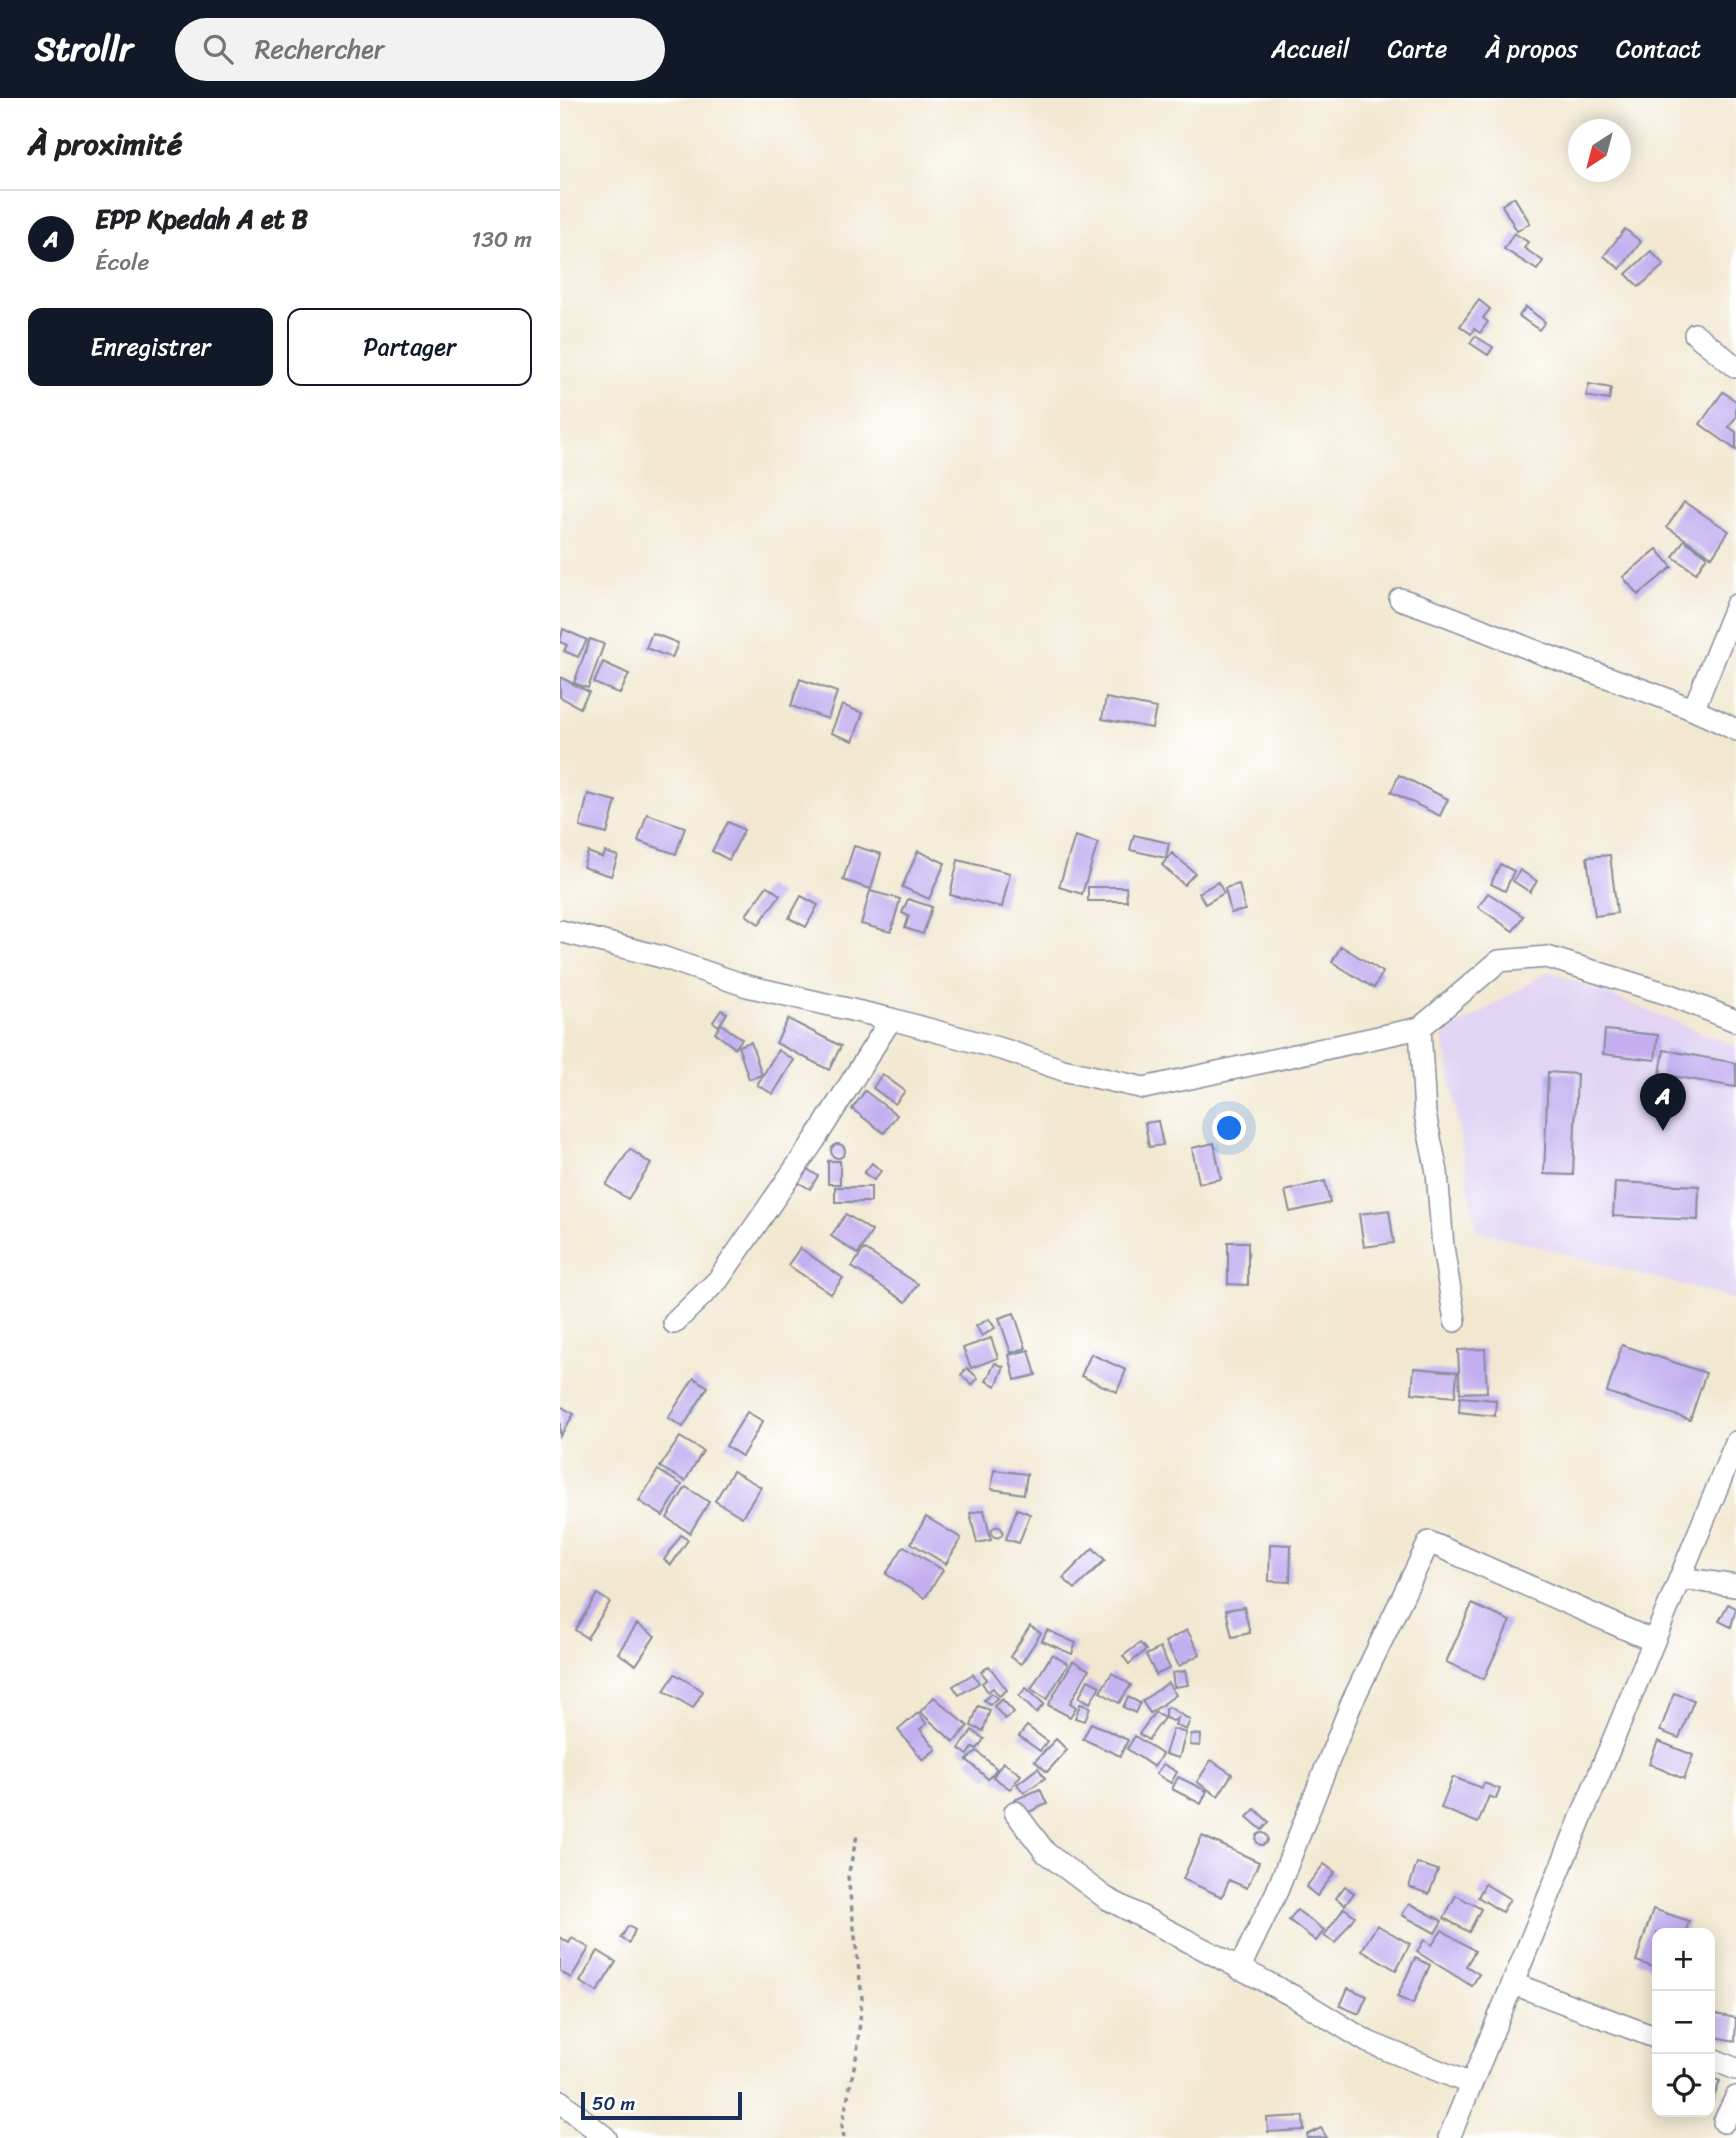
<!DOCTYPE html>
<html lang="fr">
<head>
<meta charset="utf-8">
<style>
  body { margin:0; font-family:Sriracha,sans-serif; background:#f2f2f2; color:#202124 }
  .controls { position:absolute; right:21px; bottom:21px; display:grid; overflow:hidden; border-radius:14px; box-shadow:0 4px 18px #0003 }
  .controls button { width:63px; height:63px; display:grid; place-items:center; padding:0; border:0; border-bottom:2px solid #e0e0e0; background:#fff; color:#202124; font:35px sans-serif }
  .compass { position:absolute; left:1008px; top:21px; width:63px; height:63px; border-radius:50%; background:#fff; box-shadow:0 4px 18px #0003; rotate:216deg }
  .scale { position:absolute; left:21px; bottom:18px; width:161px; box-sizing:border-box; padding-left:7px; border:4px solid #1b2f5e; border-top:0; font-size:19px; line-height:24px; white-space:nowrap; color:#1b2f5e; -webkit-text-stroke:5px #fff; paint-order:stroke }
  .you { position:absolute; left:670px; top:1031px; width:24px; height:24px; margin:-18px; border:5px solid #fff; border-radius:50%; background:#1a73e8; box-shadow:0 0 0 10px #1a73e833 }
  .badge { display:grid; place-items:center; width:46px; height:46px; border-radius:50%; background:#111827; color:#fff; font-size:23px; font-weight:700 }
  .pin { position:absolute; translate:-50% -58px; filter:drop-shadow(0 2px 4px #0008) }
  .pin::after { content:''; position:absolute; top:37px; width:24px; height:21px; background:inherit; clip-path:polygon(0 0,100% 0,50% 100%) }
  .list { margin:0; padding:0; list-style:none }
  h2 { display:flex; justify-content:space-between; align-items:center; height:91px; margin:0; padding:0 28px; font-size:30px }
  h2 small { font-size:23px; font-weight:400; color:#757577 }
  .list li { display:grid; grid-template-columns:46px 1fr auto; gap:21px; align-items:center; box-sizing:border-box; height:98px; padding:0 28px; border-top:2px solid #e0e0e0 }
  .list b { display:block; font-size:26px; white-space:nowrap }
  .list p { margin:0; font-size:23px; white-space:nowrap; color:#757577 }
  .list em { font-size:23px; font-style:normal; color:#757577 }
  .actions { display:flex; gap:14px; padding:21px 28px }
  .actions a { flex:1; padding:16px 0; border:2px solid #111827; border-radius:14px; text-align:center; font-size:24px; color:#111827 }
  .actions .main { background:#111827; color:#fff }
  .icon { flex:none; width:38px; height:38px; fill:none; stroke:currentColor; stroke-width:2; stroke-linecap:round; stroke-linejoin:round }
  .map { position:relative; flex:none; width:1176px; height:2040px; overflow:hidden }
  header { display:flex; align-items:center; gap:42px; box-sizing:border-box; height:98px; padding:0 35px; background:#111827; color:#fff }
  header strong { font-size:33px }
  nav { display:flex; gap:38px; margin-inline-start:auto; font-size:24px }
  .search { width:490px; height:63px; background:#f2f2f2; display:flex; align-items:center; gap:18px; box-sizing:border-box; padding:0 24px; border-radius:38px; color:#757577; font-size:26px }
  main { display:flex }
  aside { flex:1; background:#fff }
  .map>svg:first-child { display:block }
  .built { fill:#e1d4f4 }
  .building { fill:#c3aff0 }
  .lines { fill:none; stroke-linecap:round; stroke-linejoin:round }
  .minor-casing { stroke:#868c98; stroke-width:24 }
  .path { stroke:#868c98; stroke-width:3.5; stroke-dasharray:5 5; stroke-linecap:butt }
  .minor { stroke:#fff; stroke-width:21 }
</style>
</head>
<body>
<header>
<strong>Strollr</strong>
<div class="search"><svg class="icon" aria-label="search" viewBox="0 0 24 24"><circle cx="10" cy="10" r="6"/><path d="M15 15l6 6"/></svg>Rechercher</div>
<nav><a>Accueil</a><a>Carte</a><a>À propos</a><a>Contact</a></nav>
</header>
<main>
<aside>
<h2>À proximité<small></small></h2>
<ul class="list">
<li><span class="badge">A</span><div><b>EPP Kpedah A et B</b><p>École</p></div><em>130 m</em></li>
</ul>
<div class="actions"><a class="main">Enregistrer</a><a>Partager</a></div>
</aside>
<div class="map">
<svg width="1176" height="2040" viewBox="0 0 1176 2040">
  <rect width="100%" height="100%" fill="#fff"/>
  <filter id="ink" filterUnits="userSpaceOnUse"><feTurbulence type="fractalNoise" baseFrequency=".0143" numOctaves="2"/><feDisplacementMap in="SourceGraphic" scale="14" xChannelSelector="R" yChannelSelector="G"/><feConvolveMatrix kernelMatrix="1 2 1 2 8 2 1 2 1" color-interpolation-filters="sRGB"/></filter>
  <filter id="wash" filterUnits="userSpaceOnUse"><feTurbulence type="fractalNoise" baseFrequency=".00686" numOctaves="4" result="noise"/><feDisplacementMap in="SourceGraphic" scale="28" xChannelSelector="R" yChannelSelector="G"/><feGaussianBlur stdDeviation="1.57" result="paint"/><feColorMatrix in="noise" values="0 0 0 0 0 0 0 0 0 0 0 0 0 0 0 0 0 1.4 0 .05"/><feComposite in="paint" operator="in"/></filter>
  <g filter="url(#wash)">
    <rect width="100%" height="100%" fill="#f2e8d1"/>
    <polygon class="built" points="989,873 1176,948 1176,1202 916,1132 883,938"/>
    <g id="blocks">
      <g class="building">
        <polygon points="954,99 970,125 957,133 942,107"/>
        <polygon points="1065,131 1081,144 1060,171 1044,158"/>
        <polygon points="954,135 968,144 964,150 983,163 977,172 944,151"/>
        <polygon points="1091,153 1104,167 1079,189 1066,176"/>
        <polygon points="919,202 930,211 923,220 928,224 920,235 914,231 911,236 900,228"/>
        <polygon points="966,209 985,224 979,232 959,218"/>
        <polygon points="915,238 933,249 928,257 910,245"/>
        <polygon points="1029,286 1051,290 1049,302 1026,298"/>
        <polygon points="1163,294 1176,303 1176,319 1169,329 1176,334 1176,352 1140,326"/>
        <polygon points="1124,404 1169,433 1152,459 1107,429"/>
        <polygon points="1124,442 1147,458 1136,475 1113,459"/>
        <polygon points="1097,451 1112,469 1078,497 1063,479"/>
        <polygon points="3,531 27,542 18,559 4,553 7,547 0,544"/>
        <polygon points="92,535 118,545 112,560 86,550"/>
        <polygon points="30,541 44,546 28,590 14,585"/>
        <polygon points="43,564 69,576 60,596 34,585"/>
        <polygon points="0,579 29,594 20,610 0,599"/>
        <polygon points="240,581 277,594 268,621 231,608"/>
        <polygon points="546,600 596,610 592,630 542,621"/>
        <polygon points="282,607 303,615 293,643 271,635"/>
        <polygon points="839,677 888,701 880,718 831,694"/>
        <polygon points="28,696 56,703 47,736 20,729"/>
        <polygon points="87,716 125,729 116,756 78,743"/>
        <polygon points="168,724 184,732 169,762 152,753"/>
        <polygon points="574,737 609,745 606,760 570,752"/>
        <polygon points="515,738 538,745 522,796 499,789"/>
        <polygon points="294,748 321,756 311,791 283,782"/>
        <polygon points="358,753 385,765 369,801 342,789"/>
        <polygon points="28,754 43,760 45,754 58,758 51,778 23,769"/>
        <polygon points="612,755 635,775 624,787 602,767"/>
        <polygon points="1050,757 1057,815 1035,818 1027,759"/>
        <polygon points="398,762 450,775 442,809 390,797"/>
        <polygon points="940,766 954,773 945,793 931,786"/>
        <polygon points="960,772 977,783 970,794 953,783"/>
        <polygon points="658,784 664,795 645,806 639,795"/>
        <polygon points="679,786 685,812 671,815 665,790"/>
        <polygon points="207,788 220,797 199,826 186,817"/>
        <polygon points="528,789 566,789 567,803 528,803"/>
        <polygon points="310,793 340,801 331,834 301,826"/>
        <polygon points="928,795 963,818 953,833 918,809"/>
        <polygon points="241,798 258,807 246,829 229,820"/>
        <polygon points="348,801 372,809 363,836 345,830 349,818 342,815"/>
        <polygon points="781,848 823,874 814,890 772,864"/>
        <polygon points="161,912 167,915 159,928 153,924"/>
        <polygon points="228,921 281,948 269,972 216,945"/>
        <polygon points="161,926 182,941 175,950 155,935"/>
        <polygon points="1045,932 1098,937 1095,962 1043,956"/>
        <polygon points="191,944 202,977 189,981 178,948"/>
        <polygon points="218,952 234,962 213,996 197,987"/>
        <polygon points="1104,952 1176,965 1176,989 1100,976"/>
        <polygon points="988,974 1017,976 1013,1077 984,1076"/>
        <polygon points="322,976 345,993 335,1006 313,990"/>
        <polygon points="305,993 337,1017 324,1035 292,1011"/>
        <polygon points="598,1023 603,1047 589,1049 585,1025"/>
        <polygon points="654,1045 661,1081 639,1085 632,1050"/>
        <circle cx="278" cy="1053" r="7"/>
        <polygon points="70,1051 91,1066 68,1101 46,1087"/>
        <rect x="268" y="1063" width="12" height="23"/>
        <polygon points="312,1065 321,1073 314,1082 304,1075"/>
        <polygon points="244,1069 258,1078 250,1091 236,1083"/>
        <polygon points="765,1083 770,1105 730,1114 725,1093"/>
        <polygon points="1055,1084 1139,1088 1138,1122 1053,1118"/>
        <rect x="275" y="1089" width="36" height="15"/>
        <polygon points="829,1112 834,1145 804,1149 799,1116"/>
        <polygon points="286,1116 312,1133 298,1156 271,1138"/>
        <polygon points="668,1144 688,1144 688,1187 668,1186"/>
        <polygon points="240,1150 283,1180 271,1196 228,1167"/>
        <polygon points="304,1151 358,1186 346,1204 292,1169"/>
        <polygon points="454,1215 466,1250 451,1255 439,1220"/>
        <polygon points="429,1221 435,1230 422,1238 416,1228"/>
        <polygon points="431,1240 438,1260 411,1270 403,1250"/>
        <polygon points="1062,1247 1146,1275 1130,1322 1047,1294"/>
        <polygon points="925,1251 927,1294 900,1295 898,1252"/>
        <polygon points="469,1252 476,1277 455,1282 449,1257"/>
        <polygon points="531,1256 566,1272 557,1294 521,1278"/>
        <polygon points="435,1265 444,1269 436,1288 426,1283"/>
        <polygon points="407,1270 418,1280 412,1287 401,1277"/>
        <polygon points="854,1270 897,1274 895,1299 852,1295"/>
        <polygon points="134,1280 148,1289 123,1329 108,1320"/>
        <polygon points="900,1299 936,1302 935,1318 899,1314"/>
        <polygon points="0,1308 14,1316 0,1338"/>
        <polygon points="187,1314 203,1323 182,1358 166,1348"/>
        <polygon points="120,1339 143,1353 125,1383 100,1369"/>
        <polygon points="98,1372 122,1387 103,1418 79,1403"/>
        <polygon points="434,1372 467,1376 464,1396 431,1391"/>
        <polygon points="173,1373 201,1389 182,1419 155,1403"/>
        <polygon points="126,1389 149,1404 130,1435 107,1420"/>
        <polygon points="457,1411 470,1416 459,1445 446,1441"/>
        <polygon points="424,1412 431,1442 417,1445 410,1415"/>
        <polygon points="366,1419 401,1440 386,1466 351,1445"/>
        <circle cx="437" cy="1434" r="5.5"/>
        <polygon points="121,1437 128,1442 111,1467 104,1462"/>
        <polygon points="710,1446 731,1447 730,1484 709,1483"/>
        <polygon points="344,1448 383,1472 365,1500 326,1476"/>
        <polygon points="533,1450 545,1462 515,1491 503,1480"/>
        <polygon points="37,1496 50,1504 27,1540 15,1532"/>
        <polygon points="912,1506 950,1523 924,1581 886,1564"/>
        <polygon points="1168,1506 1176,1510 1171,1529 1159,1523"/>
        <polygon points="684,1509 690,1535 672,1539 666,1512"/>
        <polygon points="77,1526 95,1538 76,1567 58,1555"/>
        <polygon points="470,1528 481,1535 461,1566 450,1559"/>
        <polygon points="487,1532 516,1545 512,1556 482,1543"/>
        <polygon points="627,1532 640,1556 619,1568 605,1544"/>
        <polygon points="580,1545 586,1552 569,1566 563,1558"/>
        <polygon points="600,1550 610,1570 596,1577 586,1557"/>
        <polygon points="492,1556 508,1566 487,1601 471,1591"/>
        <polygon points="513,1563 529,1572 510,1605 516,1609 510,1619 488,1607"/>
        <polygon points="429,1568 447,1592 439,1598 433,1590 428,1594 422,1585 427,1581 421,1574"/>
        <polygon points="625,1573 628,1587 614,1589 612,1575"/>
        <polygon points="552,1575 571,1587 559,1605 540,1594"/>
        <polygon points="115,1576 143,1593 133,1610 104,1593"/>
        <polygon points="413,1576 419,1585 399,1597 393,1588"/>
        <polygon points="528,1582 540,1588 530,1605 519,1599"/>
        <polygon points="608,1585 616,1597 590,1615 582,1603"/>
        <polygon points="466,1590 484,1606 476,1615 459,1598"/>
        <polygon points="431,1595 437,1600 430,1607 424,1602"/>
        <polygon points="1114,1595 1134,1602 1119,1640 1100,1633"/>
        <polygon points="374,1599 408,1628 394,1644 360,1614"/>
        <polygon points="568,1599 580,1605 575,1615 563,1609"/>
        <polygon points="442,1601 454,1614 445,1621 434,1608"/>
        <polygon points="520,1606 530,1609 525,1623 515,1620"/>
        <polygon points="418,1608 430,1612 423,1633 411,1628"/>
        <polygon points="609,1609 630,1622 626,1632 615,1627 618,1620 613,1623 605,1620 605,1611"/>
        <polygon points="595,1614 604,1620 588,1642 579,1636"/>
        <polygon points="358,1615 367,1626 360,1631 376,1651 363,1662 338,1632"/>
        <polygon points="531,1625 568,1642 560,1658 523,1641"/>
        <polygon points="467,1628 487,1643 480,1653 459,1638"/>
        <polygon points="613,1631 626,1635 619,1660 605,1656"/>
        <polygon points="412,1632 424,1641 417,1651 413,1649 408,1657 399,1651"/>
        <polygon points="631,1636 641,1637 640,1648 630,1647"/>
        <polygon points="575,1638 602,1656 594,1669 567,1651"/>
        <polygon points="496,1641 507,1652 487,1674 475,1663"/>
        <polygon points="1098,1643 1133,1657 1124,1681 1089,1666"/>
        <polygon points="417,1653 437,1671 428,1681 407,1662"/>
        <polygon points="651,1662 672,1676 658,1698 637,1684"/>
        <polygon points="443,1664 461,1677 450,1691 433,1679"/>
        <polygon points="603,1666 617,1674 611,1685 596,1676"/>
        <polygon points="478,1670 485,1680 464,1695 457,1686"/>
        <polygon points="618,1679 647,1693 641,1706 612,1691"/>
        <polygon points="893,1679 922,1690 924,1685 940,1691 936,1701 929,1698 918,1725 881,1710"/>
        <polygon points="480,1691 487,1706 460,1718 454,1702"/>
        <polygon points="695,1711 709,1724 702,1732 687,1719"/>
        <circle cx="702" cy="1741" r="6"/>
        <polygon points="642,1738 699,1764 687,1790 669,1782 662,1799 623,1781"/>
        <polygon points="857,1765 878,1772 869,1796 849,1789"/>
        <polygon points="764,1766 775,1774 757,1798 746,1789"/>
        <polygon points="925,1786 950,1801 942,1814 918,1799"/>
        <polygon points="785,1788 794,1795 785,1807 776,1800"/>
        <polygon points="896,1797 921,1811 909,1834 884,1820"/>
        <polygon points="849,1805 882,1823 875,1835 842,1817"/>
        <polygon points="784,1810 795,1818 775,1845 764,1838"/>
        <polygon points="1093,1811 1129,1823 1125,1835 1097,1835 1097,1870 1076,1863"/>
        <polygon points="737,1812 764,1832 756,1843 729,1822"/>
        <polygon points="817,1827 850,1846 836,1872 802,1852"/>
        <polygon points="68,1828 75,1832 69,1845 61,1840"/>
        <polygon points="882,1832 915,1853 906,1868 919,1876 912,1888 857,1854 864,1842 872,1847"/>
        <polygon points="0,1839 9,1845 12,1840 29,1850 11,1880 0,1873"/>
        <polygon points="38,1853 56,1864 37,1894 20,1884"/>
        <polygon points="855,1860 870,1867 853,1906 837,1899"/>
        <polygon points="788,1890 807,1898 799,1916 780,1908"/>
        <polygon points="1150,1915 1176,1920 1175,1943 1150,1938"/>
        <polygon points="1150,1979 1160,1983 1150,2009"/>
        <polygon points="743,2018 744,2032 708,2034 707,2020"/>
        <polygon points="761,2030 767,2040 748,2040 747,2037"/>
      </g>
    </g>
  </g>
  <g filter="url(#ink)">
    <use href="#blocks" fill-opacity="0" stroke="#868c98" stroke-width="2"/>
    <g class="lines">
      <defs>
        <g id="minor">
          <polyline points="1135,236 1176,269"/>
          <path d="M840 501C891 517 940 540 991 559 1053 582 1117 601 1176 632"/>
          <polyline points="1134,610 1176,507"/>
          <polyline points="0,833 102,859 187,888 331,921 445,952 503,972 584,990 860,930 939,863 987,859 1111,897 1176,923"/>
          <polyline points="860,930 865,1016 877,1074 883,1149 895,1223"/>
          <polyline points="114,1225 158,1182 254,1043 331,921"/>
          <polyline points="1120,1480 1176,1488"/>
          <polyline points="455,1714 486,1755 546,1800 733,1898 808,1944 911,1986"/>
          <polyline points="679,1871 717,1793 792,1604 869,1444 1093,1543"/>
          <polyline points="954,1886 1097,1940"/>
          <polyline points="1150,1960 1176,1971"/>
          <polyline points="0,2003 46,2040"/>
          <polyline points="1164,2024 1176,1999"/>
          <polyline points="889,2040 1176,1344"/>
        </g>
      </defs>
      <use href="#minor" class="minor-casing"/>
      <polyline class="path" points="284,2040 282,2027 297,1955 302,1900 288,1778 297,1738"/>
      <use href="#minor" class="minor"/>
    </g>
  </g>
</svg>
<div class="controls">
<button>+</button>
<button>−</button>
<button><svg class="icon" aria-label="locate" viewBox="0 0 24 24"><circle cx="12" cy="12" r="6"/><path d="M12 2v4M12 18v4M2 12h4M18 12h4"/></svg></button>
</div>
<svg class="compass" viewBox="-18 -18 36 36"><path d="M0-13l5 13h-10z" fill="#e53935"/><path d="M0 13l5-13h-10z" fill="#757577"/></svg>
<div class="scale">50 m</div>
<div class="you"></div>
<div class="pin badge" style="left:1103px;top:1033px">A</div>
</div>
</main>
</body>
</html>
